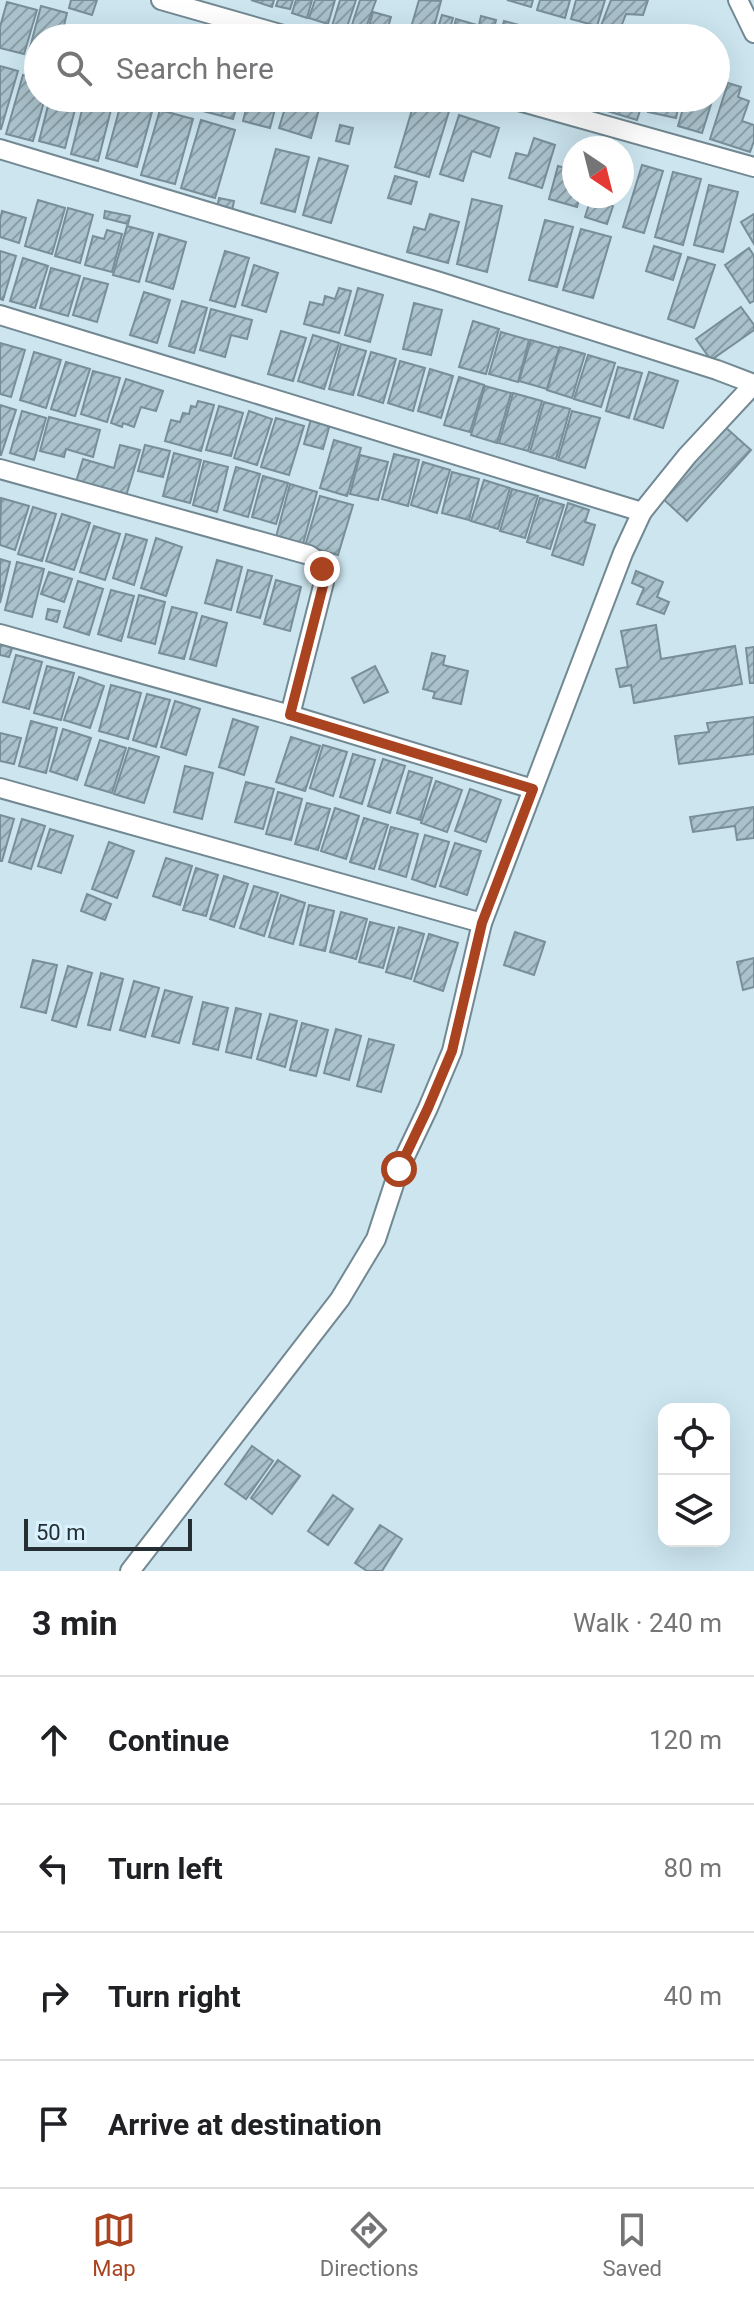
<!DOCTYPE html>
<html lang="en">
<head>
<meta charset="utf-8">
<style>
  body { margin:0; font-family:Roboto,sans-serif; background:#f2f2f2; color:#202124 }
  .controls { position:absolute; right:24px; bottom:24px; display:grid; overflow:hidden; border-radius:16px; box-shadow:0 8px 32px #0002 }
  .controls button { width:72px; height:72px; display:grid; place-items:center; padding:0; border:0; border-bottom:2px solid #e0e0e0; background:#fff; color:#202124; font:40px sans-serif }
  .compass { position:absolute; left:562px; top:136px; width:72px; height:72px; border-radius:50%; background:#fff; box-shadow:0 8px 32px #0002; rotate:145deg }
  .scale { position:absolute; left:24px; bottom:20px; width:168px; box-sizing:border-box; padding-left:8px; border:4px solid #252e32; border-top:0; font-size:22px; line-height:28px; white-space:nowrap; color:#252e32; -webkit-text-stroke:6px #d9f2fd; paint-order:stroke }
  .stop { position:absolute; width:24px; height:24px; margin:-18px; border:6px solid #aa431f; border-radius:50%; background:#fff }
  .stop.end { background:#aa431f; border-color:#fff; box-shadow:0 2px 8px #0008 }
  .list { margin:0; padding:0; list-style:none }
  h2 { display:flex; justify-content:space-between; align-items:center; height:104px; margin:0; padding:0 32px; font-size:34px }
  h2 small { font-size:26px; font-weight:400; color:#757577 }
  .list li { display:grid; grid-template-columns:52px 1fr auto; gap:24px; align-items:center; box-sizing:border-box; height:128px; padding:0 32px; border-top:2px solid #e0e0e0 }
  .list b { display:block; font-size:30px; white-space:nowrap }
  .list em { font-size:26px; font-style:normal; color:#757577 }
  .icon { flex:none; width:44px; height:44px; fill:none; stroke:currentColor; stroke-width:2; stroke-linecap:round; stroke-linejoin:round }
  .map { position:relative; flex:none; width:754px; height:1571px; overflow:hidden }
  .search { position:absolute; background:#fff; box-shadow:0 8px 32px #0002; left:24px; right:24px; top:24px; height:88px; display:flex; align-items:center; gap:20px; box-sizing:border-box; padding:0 28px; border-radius:44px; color:#757577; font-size:30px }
  .sheet { height:616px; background:#fff }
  nav { display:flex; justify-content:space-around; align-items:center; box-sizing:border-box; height:112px; border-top:2px solid #e0e0e0; background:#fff; font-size:22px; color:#757577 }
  nav a { display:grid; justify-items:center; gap:4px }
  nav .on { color:#aa431f }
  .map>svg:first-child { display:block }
  .building { fill:url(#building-hatch); stroke:#788f99; stroke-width:2 }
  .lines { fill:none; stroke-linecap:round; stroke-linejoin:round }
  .minor-casing { stroke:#728892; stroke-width:22 }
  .minor { stroke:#fff; stroke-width:18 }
  .route { stroke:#aa431f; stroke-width:10 }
</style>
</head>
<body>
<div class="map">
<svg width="754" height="1571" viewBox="0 0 754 1571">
  <defs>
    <pattern id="building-hatch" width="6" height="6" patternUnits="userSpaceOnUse" patternTransform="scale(2)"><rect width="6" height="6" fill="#aac2cc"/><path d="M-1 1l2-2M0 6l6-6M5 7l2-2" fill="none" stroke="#8a9ea6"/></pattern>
  </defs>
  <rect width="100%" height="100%" fill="#cce5ef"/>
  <g class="building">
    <polygon points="71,0 97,0 92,15 69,8"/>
    <polygon points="251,0 274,0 272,7"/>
    <polygon points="278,0 293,0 290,9 276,6"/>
    <polygon points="296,0 312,0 307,18 292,13"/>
    <polygon points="315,0 335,0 328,24 309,18"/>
    <polygon points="340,0 356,0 346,30 332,26"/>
    <polygon points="360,0 376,0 364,33 351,28"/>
    <polygon points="419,0 441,1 431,38 408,38"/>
    <polygon points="507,0 533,0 531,7"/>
    <polygon points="540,0 570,0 565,18 537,10"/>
    <polygon points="576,0 605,0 597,26 571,19"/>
    <polygon points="611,0 648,0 643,15 626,14 619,32 601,26"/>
    <polygon points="7,2 37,10 24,54 0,48 0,27"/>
    <polygon points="41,6 67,13 61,38 38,38 38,61 27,59"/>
    <polygon points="373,12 391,17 385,38 367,34"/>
    <polygon points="442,15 453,18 447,38 435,38"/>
    <polygon points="481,16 496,20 492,38 476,38"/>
    <polygon points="456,19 477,25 473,38 451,38"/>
    <polygon points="504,21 530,28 527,38 499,38"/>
    <polygon points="140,30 168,37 168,38 138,38"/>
    <polygon points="536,30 561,36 560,38 534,38"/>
    <polygon points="0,66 18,71 1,129 0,129"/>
    <polygon points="23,75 38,80 38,98 45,98 33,141 6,134"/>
    <polygon points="728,83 741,87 738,97 749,101 742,121 754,125 754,141 750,152 710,139"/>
    <polygon points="50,98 78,98 65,148 39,141"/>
    <polygon points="85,98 114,98 98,161 71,154"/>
    <polygon points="163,98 191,98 187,109 162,101"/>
    <polygon points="207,98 239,98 233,119 203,111"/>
    <polygon points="249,98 278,98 270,128 243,121"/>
    <polygon points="288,98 322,98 311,138 279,128"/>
    <polygon points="596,98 644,98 637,120 594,107"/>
    <polygon points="651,98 680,98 676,118 648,112"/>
    <polygon points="686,98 713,98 702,133 678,126"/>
    <polygon points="122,100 153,108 137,167 106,158"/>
    <polygon points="430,102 450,108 429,177 395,167 414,103 430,108"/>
    <polygon points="160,110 193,119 175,184 141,175"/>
    <polygon points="459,115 499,128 490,157 472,151 463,181 440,174"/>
    <polygon points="201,120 235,130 215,198 181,188"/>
    <polygon points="340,125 353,128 349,144 336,141"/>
    <polygon points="534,138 555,145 542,188 509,178 516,153 528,156"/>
    <polygon points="276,149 309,157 295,212 261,203"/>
    <polygon points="319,158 348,166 331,223 303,215"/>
    <polygon points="642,165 663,171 644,233 623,227"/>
    <polygon points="558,166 573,170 574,167 574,196 580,196 577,207 549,199"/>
    <polygon points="673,172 701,179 683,245 655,237"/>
    <polygon points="395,176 417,182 411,204 388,198"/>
    <polygon points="709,185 738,192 723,252 694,245"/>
    <polygon points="219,198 234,201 232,211 217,208"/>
    <polygon points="591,198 613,206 607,224 585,217"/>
    <polygon points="472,199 502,206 487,272 457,264"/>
    <polygon points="38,200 65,208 52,254 25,246"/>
    <polygon points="68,208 93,215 80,263 55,256"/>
    <polygon points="2,211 26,218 19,243 0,237 0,220"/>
    <polygon points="105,211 130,216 128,224 104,218"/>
    <polygon points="430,214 459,222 448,263 407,252 414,227 425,230"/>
    <polygon points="754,214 754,244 741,222"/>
    <polygon points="545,220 573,227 557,287 529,280"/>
    <polygon points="127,226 153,233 139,282 113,275"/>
    <polygon points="581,229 611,237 593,298 563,290"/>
    <polygon points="107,230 122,234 112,272 85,265 93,236 104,239"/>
    <polygon points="159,234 186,242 173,289 146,281"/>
    <polygon points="654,246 681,254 673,280 646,271"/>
    <polygon points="749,248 754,256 754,301 750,303 725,265"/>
    <polygon points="0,251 16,256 3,300 0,299"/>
    <polygon points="225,251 249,258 235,307 210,300"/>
    <polygon points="688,257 715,265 694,328 668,319"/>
    <polygon points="23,258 48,266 35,308 10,301"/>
    <polygon points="254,265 278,273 266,312 242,305"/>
    <polygon points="51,268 80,276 68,316 40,308"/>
    <polygon points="84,278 108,284 97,322 73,315"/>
    <polygon points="339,288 351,291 339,333 304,324 310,302 323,305 325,296 335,299"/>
    <polygon points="358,288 383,295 370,342 345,335"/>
    <polygon points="144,292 170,300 157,343 130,335"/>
    <polygon points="182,301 207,308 194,353 169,346"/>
    <polygon points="414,303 442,310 431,355 403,349"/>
    <polygon points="741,307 754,325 754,330 711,360 696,339"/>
    <polygon points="211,309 252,320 247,339 231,335 225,357 200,350"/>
    <polygon points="473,321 499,329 486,374 459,367"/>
    <polygon points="281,331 306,338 293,381 268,374"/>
    <polygon points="501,332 529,340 518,382 489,374"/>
    <polygon points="313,335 339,343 324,389 298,381"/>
    <polygon points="531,340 559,348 547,389 519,381"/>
    <polygon points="0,343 25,350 11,397 0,394"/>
    <polygon points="341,344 366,351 353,395 329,389"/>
    <polygon points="560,347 585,354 572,398 547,390"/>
    <polygon points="34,352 61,360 46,408 20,400"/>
    <polygon points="371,352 396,359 383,403 358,395"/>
    <polygon points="588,355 615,363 601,407 574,399"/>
    <polygon points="400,361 425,368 413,411 388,403"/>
    <polygon points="66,362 90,369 75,416 51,409"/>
    <polygon points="618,367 642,373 629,418 606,411"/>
    <polygon points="430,369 453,376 441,418 418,411"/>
    <polygon points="93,371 120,378 107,422 81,414"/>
    <polygon points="649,372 678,381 663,428 634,419"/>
    <polygon points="459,377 484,385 470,432 444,425"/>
    <polygon points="126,379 163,391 156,411 141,407 134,427 123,423 122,427 111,423"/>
    <polygon points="485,386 511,393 497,443 471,435"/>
    <polygon points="513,393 542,401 528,451 499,443"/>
    <polygon points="198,401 214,405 201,451 165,441 171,420 180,422 183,413 189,414 191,406 196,407"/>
    <polygon points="544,402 570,409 556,459 530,452"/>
    <polygon points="0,405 16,410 1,455 0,455"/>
    <polygon points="219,406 243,413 231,456 206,450"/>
    <polygon points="22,411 46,418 34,460 10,453"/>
    <polygon points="249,411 272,419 257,465 234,458"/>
    <polygon points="572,411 600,418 585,468 558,460"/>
    <polygon points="49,417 100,430 93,457 66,449 64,457 40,451"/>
    <polygon points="276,418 304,426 289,475 261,467"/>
    <polygon points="311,419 330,424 323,449 304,444"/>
    <polygon points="724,426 751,450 687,521 661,497"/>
    <polygon points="334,440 361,448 347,496 320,488"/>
    <polygon points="120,445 140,450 126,496 76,482 83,459 114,468"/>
    <polygon points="145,445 170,451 163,477 138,471"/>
    <polygon points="174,453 201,460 190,503 163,496"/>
    <polygon points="394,454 419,460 408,506 382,499"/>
    <polygon points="360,455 388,462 378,500 350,494"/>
    <polygon points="204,461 228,467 217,512 193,505"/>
    <polygon points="423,462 450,470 437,513 411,505"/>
    <polygon points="236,467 260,474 248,517 224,510"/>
    <polygon points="452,472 479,479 469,520 442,513"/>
    <polygon points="263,476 288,483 276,524 252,517"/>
    <polygon points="484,480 510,488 498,529 471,521"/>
    <polygon points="290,484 317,492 303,544 276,537"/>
    <polygon points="512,489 538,496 525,538 500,531"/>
    <polygon points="320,496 353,505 338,555 305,546"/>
    <polygon points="1,498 29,506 15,550 0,545"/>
    <polygon points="540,498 564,505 550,549 527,542"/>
    <polygon points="568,503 589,510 585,522 595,525 583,565 552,555"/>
    <polygon points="33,507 56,514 42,561 18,554"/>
    <polygon points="62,514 90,523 74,570 46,561"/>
    <polygon points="94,526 120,534 105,580 80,572"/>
    <polygon points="126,534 147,540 134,585 113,578"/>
    <polygon points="156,538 182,547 166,596 141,588"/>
    <polygon points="0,559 10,562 0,603"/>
    <polygon points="217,560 242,567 231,610 205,603"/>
    <polygon points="17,562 44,569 32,617 5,610"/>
    <polygon points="248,570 272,576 260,618 237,612"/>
    <polygon points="636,571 663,582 657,597 669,602 664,614 637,604 644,588 632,583"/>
    <polygon points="49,572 72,579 64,602 41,594"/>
    <polygon points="276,580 301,587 290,631 264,624"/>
    <polygon points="78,581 103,589 89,635 64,627"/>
    <polygon points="111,590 134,596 121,641 98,634"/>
    <polygon points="139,595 165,602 155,644 128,637"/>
    <polygon points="172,607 197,613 184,659 159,653"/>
    <polygon points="48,609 60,611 57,622 46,619"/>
    <polygon points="202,616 227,623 216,666 190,659"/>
    <polygon points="656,625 661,659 735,646 742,684 634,703 631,685 620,687 616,669 628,667 621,631"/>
    <polygon points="0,639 14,643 9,657 0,655"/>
    <polygon points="754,647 754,683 750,683 746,648"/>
    <polygon points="432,653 445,656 443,665 468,671 461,704 433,698 435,692 423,689"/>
    <polygon points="16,655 42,662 29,709 3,702"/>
    <polygon points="47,666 74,673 61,720 34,713"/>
    <polygon points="375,666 388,692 364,703 352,678"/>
    <polygon points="79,677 104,686 90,728 64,720"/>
    <polygon points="111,685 141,693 128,739 99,731"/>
    <polygon points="147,694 170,700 156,747 133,740"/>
    <polygon points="175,701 200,709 186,755 161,747"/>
    <polygon points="754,717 754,754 679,764 675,736 709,732 707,723"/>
    <polygon points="233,719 258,727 244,775 219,767"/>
    <polygon points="31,721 57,728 46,773 19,766"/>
    <polygon points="63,729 91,738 77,780 50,771"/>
    <polygon points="0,733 21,738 14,764 0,761"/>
    <polygon points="291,737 320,746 305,791 276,782"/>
    <polygon points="100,740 126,748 112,793 85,785"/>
    <polygon points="323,745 347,752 333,796 310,788"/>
    <polygon points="129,748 159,757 144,803 114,794"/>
    <polygon points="353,754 375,760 362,804 340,797"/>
    <polygon points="383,759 405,766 390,813 368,806"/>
    <polygon points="185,766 213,773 202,819 174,812"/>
    <polygon points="409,771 432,778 420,820 397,813"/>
    <polygon points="436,781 462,790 447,832 421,823"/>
    <polygon points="246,782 274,789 263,829 235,822"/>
    <polygon points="470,789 501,800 486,842 455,831"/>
    <polygon points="278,792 302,799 291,840 266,834"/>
    <polygon points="307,803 330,809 318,850 295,844"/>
    <polygon points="754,807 754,838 737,840 735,826 693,832 690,817"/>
    <polygon points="335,808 359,816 346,859 321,851"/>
    <polygon points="0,815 14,819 2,861 0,861"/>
    <polygon points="364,818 388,825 374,869 350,862"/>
    <polygon points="22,819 45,826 31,869 9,862"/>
    <polygon points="391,827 418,834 406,877 379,869"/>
    <polygon points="50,829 73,836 61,873 38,866"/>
    <polygon points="425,835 449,842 435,887 412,879"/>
    <polygon points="109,842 134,851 117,898 92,889"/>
    <polygon points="455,843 481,851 467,895 440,886"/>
    <polygon points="166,858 192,866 180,905 153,896"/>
    <polygon points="196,868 218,875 206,916 183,910"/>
    <polygon points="224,876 248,884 234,927 210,919"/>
    <polygon points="254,886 278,893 264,936 240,928"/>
    <polygon points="87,894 111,904 105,920 81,911"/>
    <polygon points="281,895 305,903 293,944 269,937"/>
    <polygon points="309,905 334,911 325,951 300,945"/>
    <polygon points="341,912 367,919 356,959 330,952"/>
    <polygon points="370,922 394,928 383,968 359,962"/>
    <polygon points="399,927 424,934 411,979 386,972"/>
    <polygon points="515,932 545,942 534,975 504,965"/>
    <polygon points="429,934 458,943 443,991 414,981"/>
    <polygon points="754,958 754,987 743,990 737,962"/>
    <polygon points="33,960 57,965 46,1013 21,1007"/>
    <polygon points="68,966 92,973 76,1027 52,1020"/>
    <polygon points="101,973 123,979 110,1030 88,1025"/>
    <polygon points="134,981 159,988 145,1037 120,1030"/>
    <polygon points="165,990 192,997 179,1043 152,1036"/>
    <polygon points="203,1002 228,1008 218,1050 193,1044"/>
    <polygon points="236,1008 261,1014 251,1058 226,1052"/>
    <polygon points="270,1014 297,1021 285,1067 257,1059"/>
    <polygon points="302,1023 328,1030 316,1076 290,1070"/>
    <polygon points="336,1029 361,1036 349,1080 324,1073"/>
    <polygon points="369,1039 394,1045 381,1092 357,1086"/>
    <polygon points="252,1446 273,1461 246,1499 225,1484"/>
    <polygon points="278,1460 300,1476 272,1514 251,1498"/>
    <polygon points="333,1495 353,1509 328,1545 308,1531"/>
    <polygon points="380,1525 402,1539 382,1571 367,1571 355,1563"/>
  </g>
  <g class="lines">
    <defs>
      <g id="minor">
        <polyline points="161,0 294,38"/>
        <polyline points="738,0 754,33"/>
        <polyline points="508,98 754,167"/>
        <polyline points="0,149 437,281 717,370 754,384"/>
        <polyline points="0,315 642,512"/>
        <path d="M0 469 309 555C321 562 322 570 324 582L290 715"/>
        <polyline points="0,634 290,715 533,789"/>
        <polyline points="0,788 482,923"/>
        <polyline points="130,1571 340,1299 376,1239 399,1169 428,1108 452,1051 482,923 623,553 642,512 687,456 754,384"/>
      </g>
    </defs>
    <use href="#minor" class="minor-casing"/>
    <use href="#minor" class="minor"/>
  </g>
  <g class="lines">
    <polyline class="route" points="322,569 324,582 290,715 533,789 482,923 452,1051 428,1108 399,1169"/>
  </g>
</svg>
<div class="controls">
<button><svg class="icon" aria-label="locate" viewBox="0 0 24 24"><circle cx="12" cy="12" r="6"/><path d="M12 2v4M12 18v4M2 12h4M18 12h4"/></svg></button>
<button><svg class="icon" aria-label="layers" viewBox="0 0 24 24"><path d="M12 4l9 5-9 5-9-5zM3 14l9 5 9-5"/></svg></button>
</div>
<svg class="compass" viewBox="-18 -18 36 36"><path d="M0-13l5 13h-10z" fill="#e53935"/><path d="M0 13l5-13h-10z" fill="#757577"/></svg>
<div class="scale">50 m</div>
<div class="stop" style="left:399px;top:1169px"></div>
<div class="stop end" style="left:322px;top:569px"></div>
<div class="search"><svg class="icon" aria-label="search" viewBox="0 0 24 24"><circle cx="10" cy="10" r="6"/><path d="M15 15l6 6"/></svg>Search here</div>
</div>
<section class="sheet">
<h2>3 min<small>Walk · 240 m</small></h2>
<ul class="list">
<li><svg class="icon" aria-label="ahead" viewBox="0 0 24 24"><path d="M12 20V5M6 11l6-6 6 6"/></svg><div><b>Continue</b></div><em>120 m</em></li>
<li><svg class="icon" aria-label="left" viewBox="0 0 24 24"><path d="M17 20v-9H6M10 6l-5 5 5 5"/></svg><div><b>Turn left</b></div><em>80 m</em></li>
<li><svg class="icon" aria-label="right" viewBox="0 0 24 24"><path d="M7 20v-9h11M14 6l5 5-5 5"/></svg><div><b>Turn right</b></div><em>40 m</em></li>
<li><svg class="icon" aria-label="arrive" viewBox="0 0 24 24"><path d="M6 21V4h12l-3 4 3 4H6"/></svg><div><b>Arrive at destination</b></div></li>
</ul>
</section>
<nav>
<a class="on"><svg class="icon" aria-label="map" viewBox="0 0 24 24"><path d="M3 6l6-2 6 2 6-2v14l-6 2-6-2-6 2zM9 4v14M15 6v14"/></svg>Map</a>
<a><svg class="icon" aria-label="directions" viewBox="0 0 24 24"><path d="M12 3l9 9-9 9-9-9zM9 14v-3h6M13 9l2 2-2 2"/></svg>Directions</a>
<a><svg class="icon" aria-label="saved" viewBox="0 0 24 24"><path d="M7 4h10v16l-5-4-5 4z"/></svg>Saved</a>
</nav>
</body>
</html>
